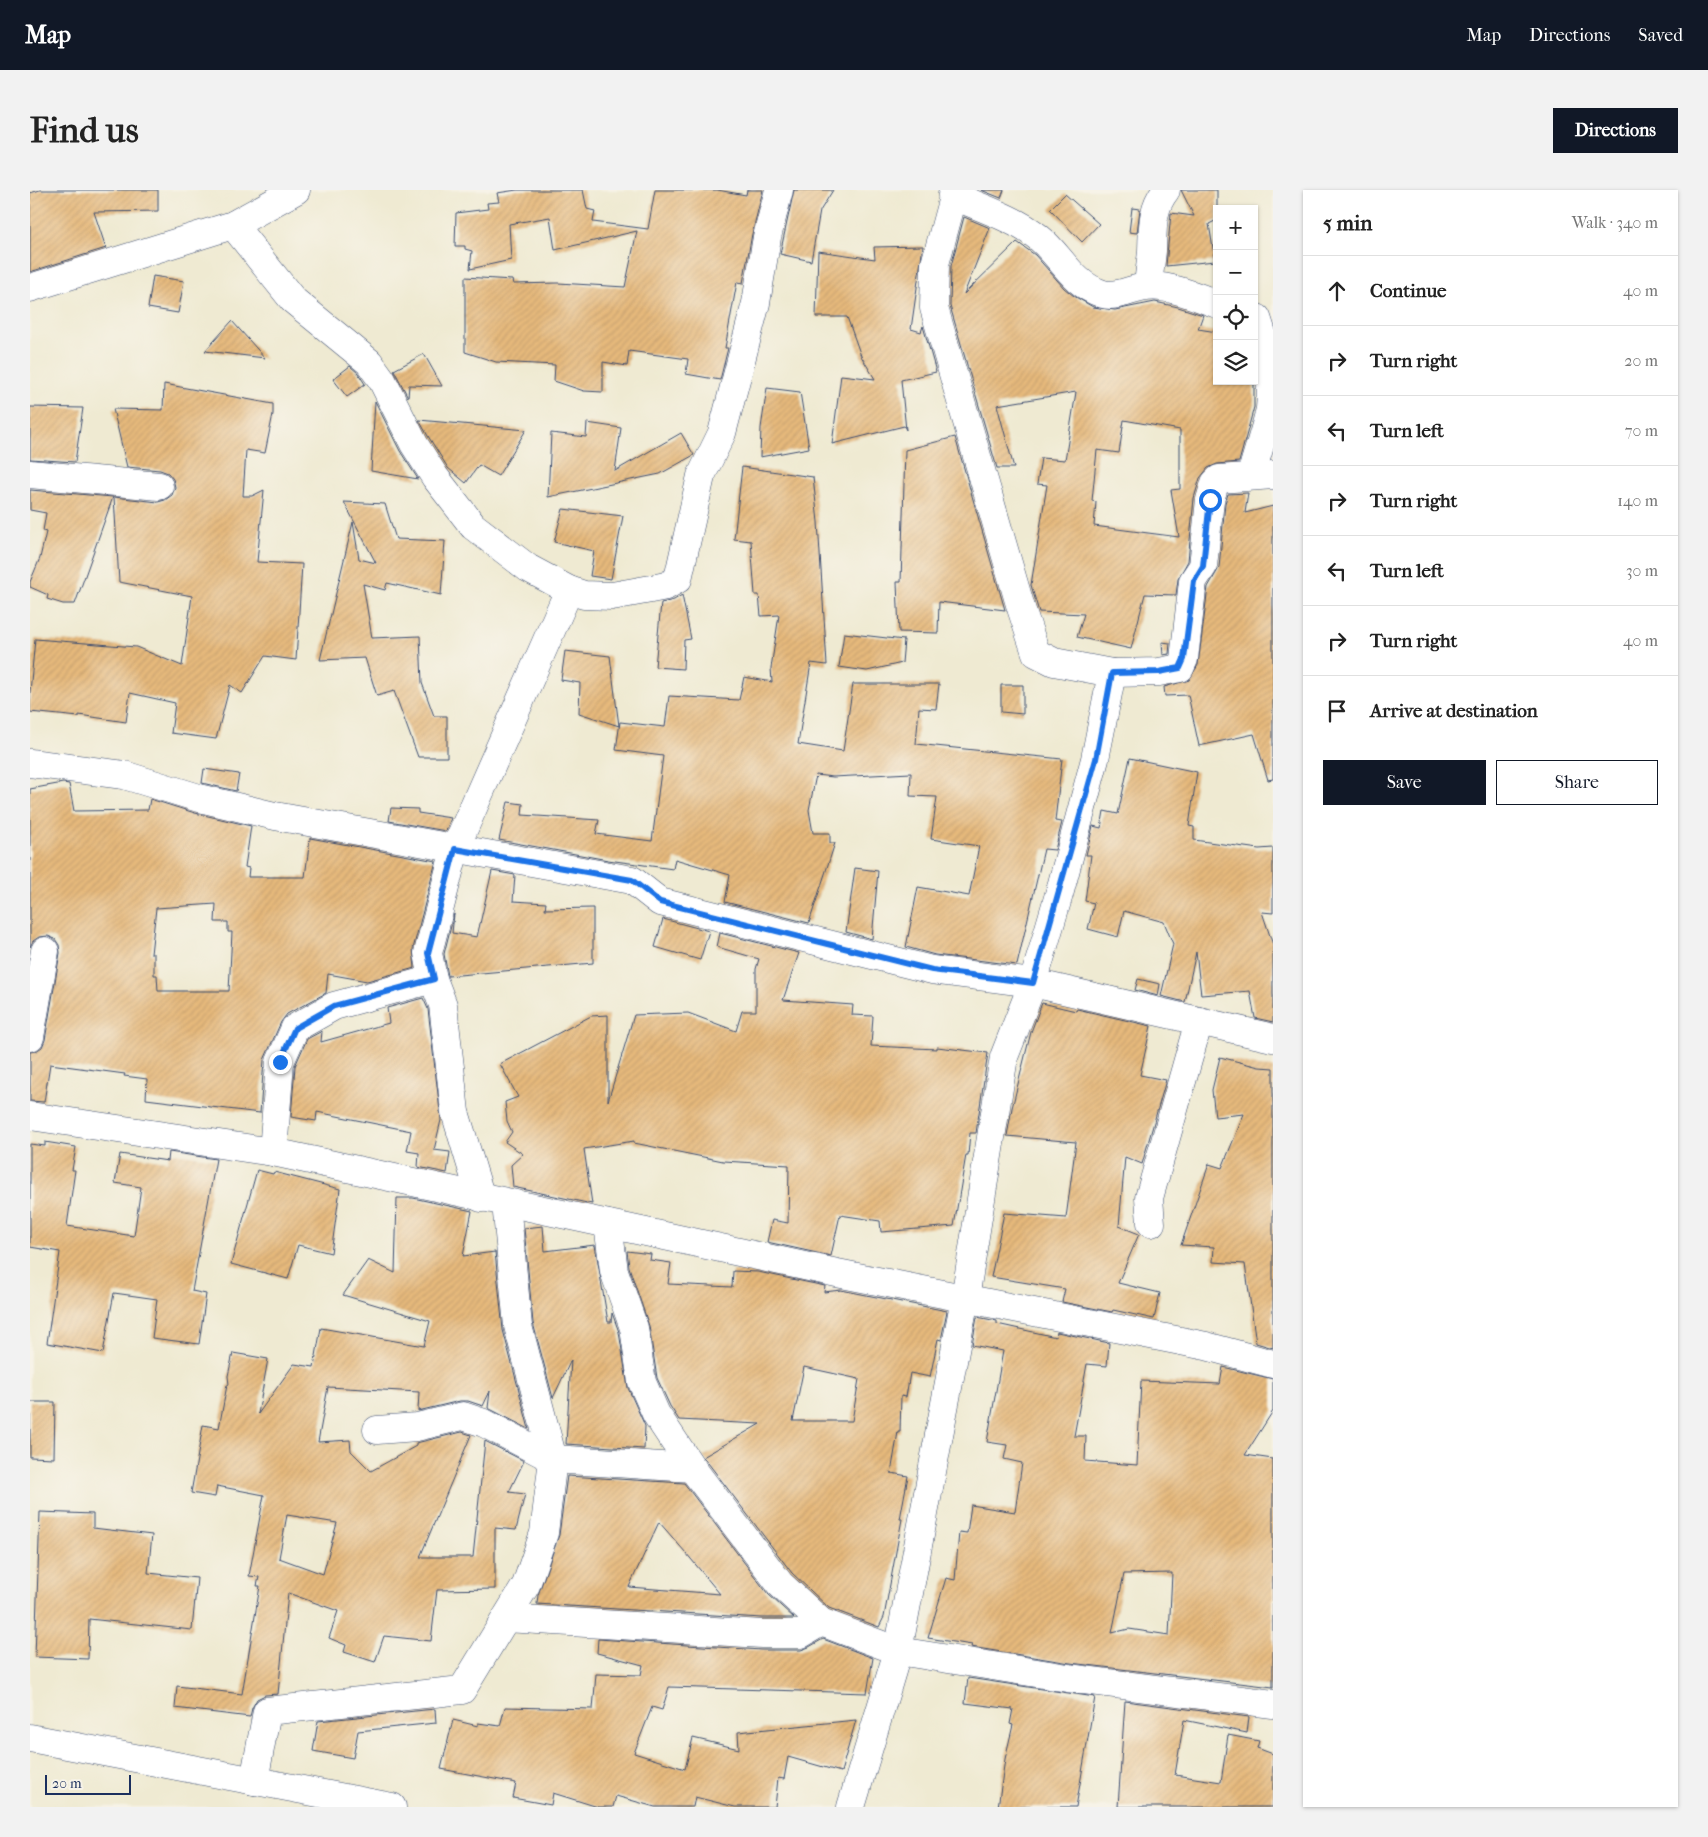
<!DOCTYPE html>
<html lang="en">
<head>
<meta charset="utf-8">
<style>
  body { margin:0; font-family:"IM FELL French Canon",serif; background:#f2f2f2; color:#222 }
  .controls { position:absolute; right:15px; top:15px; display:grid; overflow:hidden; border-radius:0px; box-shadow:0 1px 4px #0004 }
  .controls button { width:45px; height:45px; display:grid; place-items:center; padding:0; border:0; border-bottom:1px solid #e0e0e0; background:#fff; color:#222; font:25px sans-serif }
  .scale { position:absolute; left:15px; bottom:12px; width:86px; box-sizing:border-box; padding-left:5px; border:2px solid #1b2f5e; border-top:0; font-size:14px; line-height:18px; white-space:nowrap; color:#1b2f5e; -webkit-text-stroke:4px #f7f3e8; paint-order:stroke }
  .stop { position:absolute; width:15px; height:15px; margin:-11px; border:4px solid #1a73e8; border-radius:50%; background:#fff }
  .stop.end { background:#1a73e8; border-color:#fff; box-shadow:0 1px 5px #0008 }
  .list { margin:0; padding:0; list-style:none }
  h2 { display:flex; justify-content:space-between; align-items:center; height:65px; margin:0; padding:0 20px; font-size:21px }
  h2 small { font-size:16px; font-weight:400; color:#767676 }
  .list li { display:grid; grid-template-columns:32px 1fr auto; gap:15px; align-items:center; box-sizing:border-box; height:70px; padding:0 20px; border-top:1px solid #e0e0e0 }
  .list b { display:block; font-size:19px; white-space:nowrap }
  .list em { font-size:16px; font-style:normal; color:#767676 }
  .actions { display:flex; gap:10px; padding:15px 20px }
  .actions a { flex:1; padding:11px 0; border:1px solid #111827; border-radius:0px; text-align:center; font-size:18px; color:#111827 }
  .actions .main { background:#111827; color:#fff }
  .icon { flex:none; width:28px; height:28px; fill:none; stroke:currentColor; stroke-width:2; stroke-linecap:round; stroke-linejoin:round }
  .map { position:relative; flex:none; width:1243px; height:1617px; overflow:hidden; border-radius:0px }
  header { display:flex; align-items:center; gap:30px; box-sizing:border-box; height:70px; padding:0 25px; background:#111827; color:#fff }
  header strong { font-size:24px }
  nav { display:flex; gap:28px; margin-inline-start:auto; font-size:18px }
  .intro { display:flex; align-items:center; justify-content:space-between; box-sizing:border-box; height:120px; padding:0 30px }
  h1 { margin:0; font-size:35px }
  .button { padding:12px 22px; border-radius:0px; background:#111827; color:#fff; font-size:18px; font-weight:700 }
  main { display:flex; gap:30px; padding:0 30px }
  aside { flex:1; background:#fff; border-radius:0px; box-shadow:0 1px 4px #0004 }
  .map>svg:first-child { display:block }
  .building { fill:url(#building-hatch); fill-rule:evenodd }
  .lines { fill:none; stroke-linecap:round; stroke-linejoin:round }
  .minor-casing { stroke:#3b4b6f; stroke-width:29 }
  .tertiary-casing { stroke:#3b4b6f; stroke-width:29 }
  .minor { stroke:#fff; stroke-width:28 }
  .tertiary { stroke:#fff; stroke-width:28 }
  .route { stroke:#1a73e8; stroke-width:6 }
</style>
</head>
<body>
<header>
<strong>Map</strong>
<nav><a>Map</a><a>Directions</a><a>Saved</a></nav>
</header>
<div class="intro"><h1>Find us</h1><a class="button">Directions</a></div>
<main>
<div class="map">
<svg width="1243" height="1617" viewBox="0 0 1243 1617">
  <defs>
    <pattern id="building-hatch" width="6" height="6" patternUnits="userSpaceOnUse" patternTransform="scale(1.25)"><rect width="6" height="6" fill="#e6b97c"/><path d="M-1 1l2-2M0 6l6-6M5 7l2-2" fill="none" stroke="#c59f6e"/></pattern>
  </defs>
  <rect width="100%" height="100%" fill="#f7f3e8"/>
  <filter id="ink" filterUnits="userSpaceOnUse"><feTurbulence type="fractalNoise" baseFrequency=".02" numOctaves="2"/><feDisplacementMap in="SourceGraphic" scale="10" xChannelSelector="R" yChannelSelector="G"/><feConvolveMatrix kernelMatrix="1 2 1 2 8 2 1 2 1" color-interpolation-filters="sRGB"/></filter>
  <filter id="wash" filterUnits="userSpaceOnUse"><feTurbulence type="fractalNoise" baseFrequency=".0096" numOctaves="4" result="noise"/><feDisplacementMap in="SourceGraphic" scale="20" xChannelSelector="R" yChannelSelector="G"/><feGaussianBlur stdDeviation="1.12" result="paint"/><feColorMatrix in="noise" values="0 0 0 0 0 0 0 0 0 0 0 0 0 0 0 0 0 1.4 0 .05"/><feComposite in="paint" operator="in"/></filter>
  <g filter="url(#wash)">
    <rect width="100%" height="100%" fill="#efead2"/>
    <g id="blocks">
      <g class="building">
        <polygon points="10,0 128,0 128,21 64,22 76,58 0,82 0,3"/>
        <polygon points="487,0 553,0 557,19 565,21 563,32 618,39 625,0 687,0 716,5 717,0 733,0 722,44 713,93 707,92 695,158 698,158 690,190 656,184 658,169 599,161 597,176 573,172 573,202 554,201 524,191 525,175 466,172 435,162 435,87 482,90 483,94 528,93 595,97 607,41 525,60 520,27 479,34 481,70 440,79 442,61 435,59 435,56 425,56 426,23 458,19 457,13 469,12 467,3"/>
        <polygon points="764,0 803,0 790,21 781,71 750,64"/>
        <polygon points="951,0 974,0 971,8"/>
        <polygon points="1151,0 1187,0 1187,30 1179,34 1185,71 1136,76 1141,23 1164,26"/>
        <polygon points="1035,4 1069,34 1052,52 1020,19"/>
        <polygon points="1102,18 1110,19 1107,43 1099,42"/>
        <path d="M934 27 960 38 934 104 987 52 1005 65 1034 98 1044 106 1063 117 1085 120 1125 112 1148 117 1173 125 1168 139 1187 142V191H1224V186V217L1209 272 1187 274 1178 278 1170 288 1164 308 1158 371 1148 389 1146 405 1115 404 1101 459 1047 447 1054 424 1009 422 1001 395 1017 295 1007 294 1011 268 1035 270 1046 202 967 215 984 278H967L920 116 921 76ZM1094 230 1150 240V299L1141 300 1149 347 1064 336 1066 312 1062 311 1067 260 1089 263Z"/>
        <polygon points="893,56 881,139 891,142 893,136 906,182 871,190 876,240 874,236 802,254 811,185 845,189 831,166 817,127 786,127 788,61 845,69 844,57"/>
        <polygon points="123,86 154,91 148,123 118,118"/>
        <polygon points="202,131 235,168 175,161"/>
        <polygon points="394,164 412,196 379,195 378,207 364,180"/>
        <polygon points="320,176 328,183 335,194 317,207 303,189"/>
        <polygon points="134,194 243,214 243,224 235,263 216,260 213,306 222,306 234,300 227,372 272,374 266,470 235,466 212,503 200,495 186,549 141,543 145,513 100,503 96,532 49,525 49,527 0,522 0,502 5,449 106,457 152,476 162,406 89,392 84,307 128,312 135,310 142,305 145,297 143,289 138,283 130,280 97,277 83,219 133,220"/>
        <polygon points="737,198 770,202 779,258 730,267 731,238"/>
        <polygon points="345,211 370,261 388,289 341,281"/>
        <polygon points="0,217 53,218 45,272 0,269"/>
        <polygon points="389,230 496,240 468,286 449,275 436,293 418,278 398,246"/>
        <polygon points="557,233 591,238 585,281 651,243 664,265 630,284 518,307 521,243 556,247"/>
        <polygon points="925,247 975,420 909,412 908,443 869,442 867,392 871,392 875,260"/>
        <polygon points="712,277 783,287 788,332 797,475 781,473 768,554 813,561 823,494 909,494 906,519 889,518 886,554 1032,569 1025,631 1032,632 1025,660 1014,659 987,775 905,765 876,757 888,697 939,706 949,656 901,649 907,607 880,606 881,583 803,587 786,585 779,620 783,643 800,643 800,653 805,653 779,733 695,712 700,685 645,669 643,679 578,670 469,650 478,612 493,614 492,625 569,630 566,644 622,651 633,566 586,560 590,532 635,537 639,506 709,510 714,487 742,492 741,478 749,425 731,426 729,405 725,405 721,351 704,349"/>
        <polygon points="0,300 83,307 45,414 33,414 17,409 18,405 0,397 0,392 10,368 16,342 13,341 16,323 0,320"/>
        <polygon points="1218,303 1215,323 1243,316 1243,589 1238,590 1224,544 1169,556 1158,505 1135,506 1134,497 1159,490 1168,475 1178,397 1189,378 1195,313 1198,304"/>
        <polygon points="314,312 355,314 366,349 415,351 411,405 357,393 355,400 333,394 342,448 390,446 392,493 404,526 417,526 417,567 388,567 364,501 347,506 335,468 290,470 323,332 329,369 346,373"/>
        <polygon points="533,319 593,326 581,389 560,386 564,361 524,352"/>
        <polygon points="652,405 661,449 654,450 653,479 625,477 631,413 644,410"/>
        <polygon points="814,443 874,450 872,473 837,481 809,477"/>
        <polygon points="1132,452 1140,453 1139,464 1133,465"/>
        <polygon points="535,461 580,466 589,536 549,523 550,493 531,490"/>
        <polygon points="971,495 993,495 993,524 971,522"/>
        <polygon points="1100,568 1167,582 1159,636 1164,637 1164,650 1229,659 1243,658 1243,723 1232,722 1243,755 1243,832 1225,828 1220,801 1171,805 1166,762 1155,812 1131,806 1143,754 1134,732 1094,721 1088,747 1058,739 1064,713 1055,711 1061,665 1056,665 1063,636 1071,638 1074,621 1088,624"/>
        <polygon points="174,579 209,584 206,601 172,593"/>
        <path d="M33 593 39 594 44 621 118 620 120 609 165 623 221 636 215 677 219 678 218 687H275L280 648 406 671 383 759 385 778 337 791 298 784 296 803 257 824 251 832 234 870 230 923 116 909 117 889 94 886 95 884 20 874 14 912 0 911V862L6 861 12 857 15 850 30 763 29 755 25 749 18 746 9 747 3 751 0 757V599ZM186 714 185 732H198V742H202L199 801H128L127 785H124V764H121L126 718Z"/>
        <polygon points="361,618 388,619 388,623 421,628 416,641 359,631"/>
        <polygon points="825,678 848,681 842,749 816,742"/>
        <polygon points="462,681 485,685 483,711 516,713 515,719 563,718 563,773 418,786 414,764 424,724 422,743 447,747"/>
        <polygon points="633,729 679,741 670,770 625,757"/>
        <polygon points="690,743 769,763 753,810 823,815 822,825 843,826 841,856 907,859 907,857 958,863 946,943 940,943 938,965 936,965 924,1036 851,1042 850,1031 810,1025 801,1066 737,1052 742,1030 758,1033 759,975 693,971 604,953 604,951 554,959 562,1014 483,997 481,975 493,964 475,952 482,942 477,931 475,912 488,907 470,874 561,826 578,825 578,911 604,825 658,823 706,841 712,821 726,821 726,779 729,769 687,757"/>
        <polygon points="1108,789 1130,794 1128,806 1105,800"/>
        <polygon points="393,808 398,819 411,930 404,960 420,962 417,983 388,977 389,963 377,961 381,941 287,922 286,931 261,927 265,876 277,849 292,841 291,852 359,833 357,818"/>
        <polygon points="1012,813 1046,821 1047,819 1121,836 1110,885 1136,890 1112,974 1095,967 1089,1036 1109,1044 1088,1093 1130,1103 1124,1129 1083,1120 1082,1122 1032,1112 1035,1099 961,1087 974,1023 1036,1028 1046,952 977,946 982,918 1001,842"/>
        <polygon points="1190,867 1229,877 1243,878 1243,1158 1226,1153 1215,1074 1183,1072 1184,1057 1151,1055 1179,974 1192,978 1214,924 1185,927 1182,900"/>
        <polygon points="15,952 46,957 42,980 45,980 37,1036 104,1046 111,997 85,993 90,964 138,971 139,962 186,969 162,1101 176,1104 169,1154 122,1148 127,1109 84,1103 73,1163 17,1153 30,1062 0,1057 0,954 15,956"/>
        <polygon points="227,980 243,984 244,982 310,999 301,1063 268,1055 258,1089 201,1074"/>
        <path d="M367 1008H383L442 1021 433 1066 465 1062 473 1140 499 1239 458 1218 460 1201 453 1216 438 1211H430L388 1221 389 1202 298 1197 288 1252 320 1250 321 1261 341 1281 386 1256V1253L432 1242 441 1245 390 1367H443L455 1251 494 1271 479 1302 495 1304 486 1340 465 1338V1399L407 1400 401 1451 354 1446 345 1472 314 1462 316 1455 299 1448 308 1421 258 1403 248 1504 235 1505 227 1509 222 1518 220 1527 145 1518 147 1496 212 1504 230 1396H227L229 1387 219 1386 234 1305 187 1296 185 1307 161 1303 173 1235 189 1238 197 1195H199L198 1186 203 1163 238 1169 228 1224 264 1174 284 1177 291 1138 394 1156 400 1131 313 1105 338 1070 365 1083ZM257 1325 307 1333 293 1384 249 1368Z"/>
        <polygon points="513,1036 515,1061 565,1055 578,1132 581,1132 582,1123 589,1142 598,1198 615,1236 614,1259 536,1254 541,1170 523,1208 503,1133 494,1038"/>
        <path d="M597 1061 621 1064 620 1070 641 1073 638 1094 702 1097 703 1081 728 1082 795 1096 794 1102 811 1100 917 1121 911 1150 908 1149 900 1187 880 1183 876 1207 871 1206 870 1242H868L861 1283 878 1286 870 1329H872L854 1427 849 1437 799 1418 762 1383 675 1269 673 1267 730 1234 649 1230 640 1216 627 1188 619 1136 599 1077ZM774 1177 829 1189 822 1231H763Z"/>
        <path d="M947 1127 967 1131V1134L1026 1147 1027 1142 1079 1153 1077 1176 1057 1174 1044 1246H1056L1055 1271 1107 1275 1111 1191 1190 1194 1193 1177 1243 1189V1221L1215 1265 1243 1269V1497L1040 1473 941 1457 942 1455 898 1448 916 1388 925 1390 929 1342 937 1343 941 1315 985 1322 992 1273 974 1269 977 1255 957 1252 973 1161 942 1155ZM1142 1383 1139 1445 1099 1439 1082 1443 1094 1384Z"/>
        <polygon points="0,1212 25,1212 24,1268 0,1267"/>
        <path d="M537 1286 654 1293 738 1404 764 1428H732L507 1414 508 1405 529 1345ZM629 1332 656 1363 690 1404 599 1397Z"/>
        <polygon points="10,1322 63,1324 63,1338 122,1345 118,1383 167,1388 162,1440 59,1429 58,1469 5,1467"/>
        <polygon points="568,1449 731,1460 771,1460 779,1457 793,1449 843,1468 837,1503 639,1497 632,1520 622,1517 604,1563 655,1579 663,1548 709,1559 708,1542 826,1530 811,1582 758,1567 754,1589 748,1588 745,1617 705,1617 665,1607 663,1617 625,1617 586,1606 583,1617 568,1617 523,1603 521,1615 483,1608 486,1593 411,1579 423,1530 448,1536 448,1533 470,1536 475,1517 563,1519 566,1484 611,1485 613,1475 567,1463"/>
        <polygon points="938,1488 1065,1507 1046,1617 968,1617 975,1569 983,1535 980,1534 983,1519 935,1513"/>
        <polygon points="1095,1511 1219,1527 1217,1543 1154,1530 1145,1585 1191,1592 1198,1545 1229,1551 1227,1558 1243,1564 1243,1617 1088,1617"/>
        <polygon points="405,1519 406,1533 328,1541 323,1568 283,1561 288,1531"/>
      </g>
    </g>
  </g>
  <g filter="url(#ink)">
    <use href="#blocks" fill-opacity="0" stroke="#3b4b6f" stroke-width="1"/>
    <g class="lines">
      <defs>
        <g id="minor">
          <polyline points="925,0 905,74 904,118 991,418 1006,463 1024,472 1082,483 1129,482 1150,478 1154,469 1163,391 1173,376 1180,310 1185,293 1189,289 1243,285"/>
          <path d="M922 5C949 17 986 29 1008 47 1031 65 1041 94 1073 104 1088 108 1102 98 1117 97 1137 94 1168 107 1187 114"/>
          <polyline points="203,35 263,110 339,172 352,190 384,254 405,287 443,336 498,378 539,400 554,405 582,406 621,399 636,396 648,389 671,286 692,243 726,113 737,47 749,0"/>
          <path d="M1118 96C1119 84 1121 72 1122 61 1123 38 1121 19 1136 0"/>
          <polyline points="0,98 203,35 266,0"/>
          <polyline points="0,284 129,296"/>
          <path d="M1221 286C1227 264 1235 241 1240 219 1243 189 1237 156 1227 128L1224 127"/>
          <polyline points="0,573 94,585 169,608 245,626 602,690 630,712 902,780 1003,793 1243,848"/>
          <polyline points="0,847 15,761"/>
          <polyline points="0,926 243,962 807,1083 1176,1156 1243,1174"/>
          <polyline points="243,962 250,872 265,838 304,816 403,789"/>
          <polyline points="451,1008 425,922 413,815 403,789 398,763 425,659 539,400"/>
          <polyline points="1121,1033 1119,1008 1169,831"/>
          <polyline points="578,1034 584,1081 604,1138 612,1192 626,1224 662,1278 750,1394 791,1432 868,1461 1038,1488 1243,1514"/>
          <polyline points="347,1240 387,1237 433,1226 454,1233 523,1269 662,1278"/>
          <polyline points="476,1428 732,1444 771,1444 791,1432"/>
          <polyline points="224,1591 237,1521 432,1500 496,1395 514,1343 523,1269 488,1136 476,1013"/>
          <polyline points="821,1617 868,1461 935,1108 974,867 1003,793 1030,701 1065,569 1082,483"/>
        </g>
        <polyline id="tertiary" points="0,1548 362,1617"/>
      </defs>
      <use href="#minor" class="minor-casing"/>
      <use href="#tertiary" class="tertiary-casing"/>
      <use href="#minor" class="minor"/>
      <use href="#tertiary" class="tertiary"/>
    </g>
  </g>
  <g class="lines" filter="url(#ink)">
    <polyline class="route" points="250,872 265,838 304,816 404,789 398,763 425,659 602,690 630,712 902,780 1003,793 1066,569 1082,483 1129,482 1150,478 1154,469 1164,391 1173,376 1180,310"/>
  </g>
</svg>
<div class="controls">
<button>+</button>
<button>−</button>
<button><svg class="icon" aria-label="locate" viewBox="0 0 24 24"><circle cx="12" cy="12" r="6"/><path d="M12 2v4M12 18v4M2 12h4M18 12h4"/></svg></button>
<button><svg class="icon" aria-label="layers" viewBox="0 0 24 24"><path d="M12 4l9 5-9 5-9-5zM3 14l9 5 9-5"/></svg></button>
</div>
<div class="scale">20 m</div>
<div class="stop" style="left:1180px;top:310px"></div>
<div class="stop end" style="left:250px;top:872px"></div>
</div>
<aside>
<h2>5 min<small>Walk · 340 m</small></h2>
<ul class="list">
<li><svg class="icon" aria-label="ahead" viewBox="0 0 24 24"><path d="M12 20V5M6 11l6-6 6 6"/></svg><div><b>Continue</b></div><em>40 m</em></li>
<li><svg class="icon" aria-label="right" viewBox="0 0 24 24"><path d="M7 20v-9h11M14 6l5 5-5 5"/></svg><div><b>Turn right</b></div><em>20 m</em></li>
<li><svg class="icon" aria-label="left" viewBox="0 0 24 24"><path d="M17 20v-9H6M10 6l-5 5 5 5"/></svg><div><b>Turn left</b></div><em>70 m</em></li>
<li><svg class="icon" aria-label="right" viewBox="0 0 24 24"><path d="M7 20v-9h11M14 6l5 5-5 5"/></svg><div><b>Turn right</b></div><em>140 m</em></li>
<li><svg class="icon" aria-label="left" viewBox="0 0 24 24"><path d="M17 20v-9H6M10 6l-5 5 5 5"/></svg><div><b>Turn left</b></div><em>30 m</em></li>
<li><svg class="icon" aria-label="right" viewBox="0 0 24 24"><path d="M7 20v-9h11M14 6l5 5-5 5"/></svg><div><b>Turn right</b></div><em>40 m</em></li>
<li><svg class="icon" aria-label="arrive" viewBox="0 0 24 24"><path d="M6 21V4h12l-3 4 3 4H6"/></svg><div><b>Arrive at destination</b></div></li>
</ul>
<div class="actions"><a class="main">Save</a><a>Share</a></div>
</aside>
</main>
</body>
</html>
